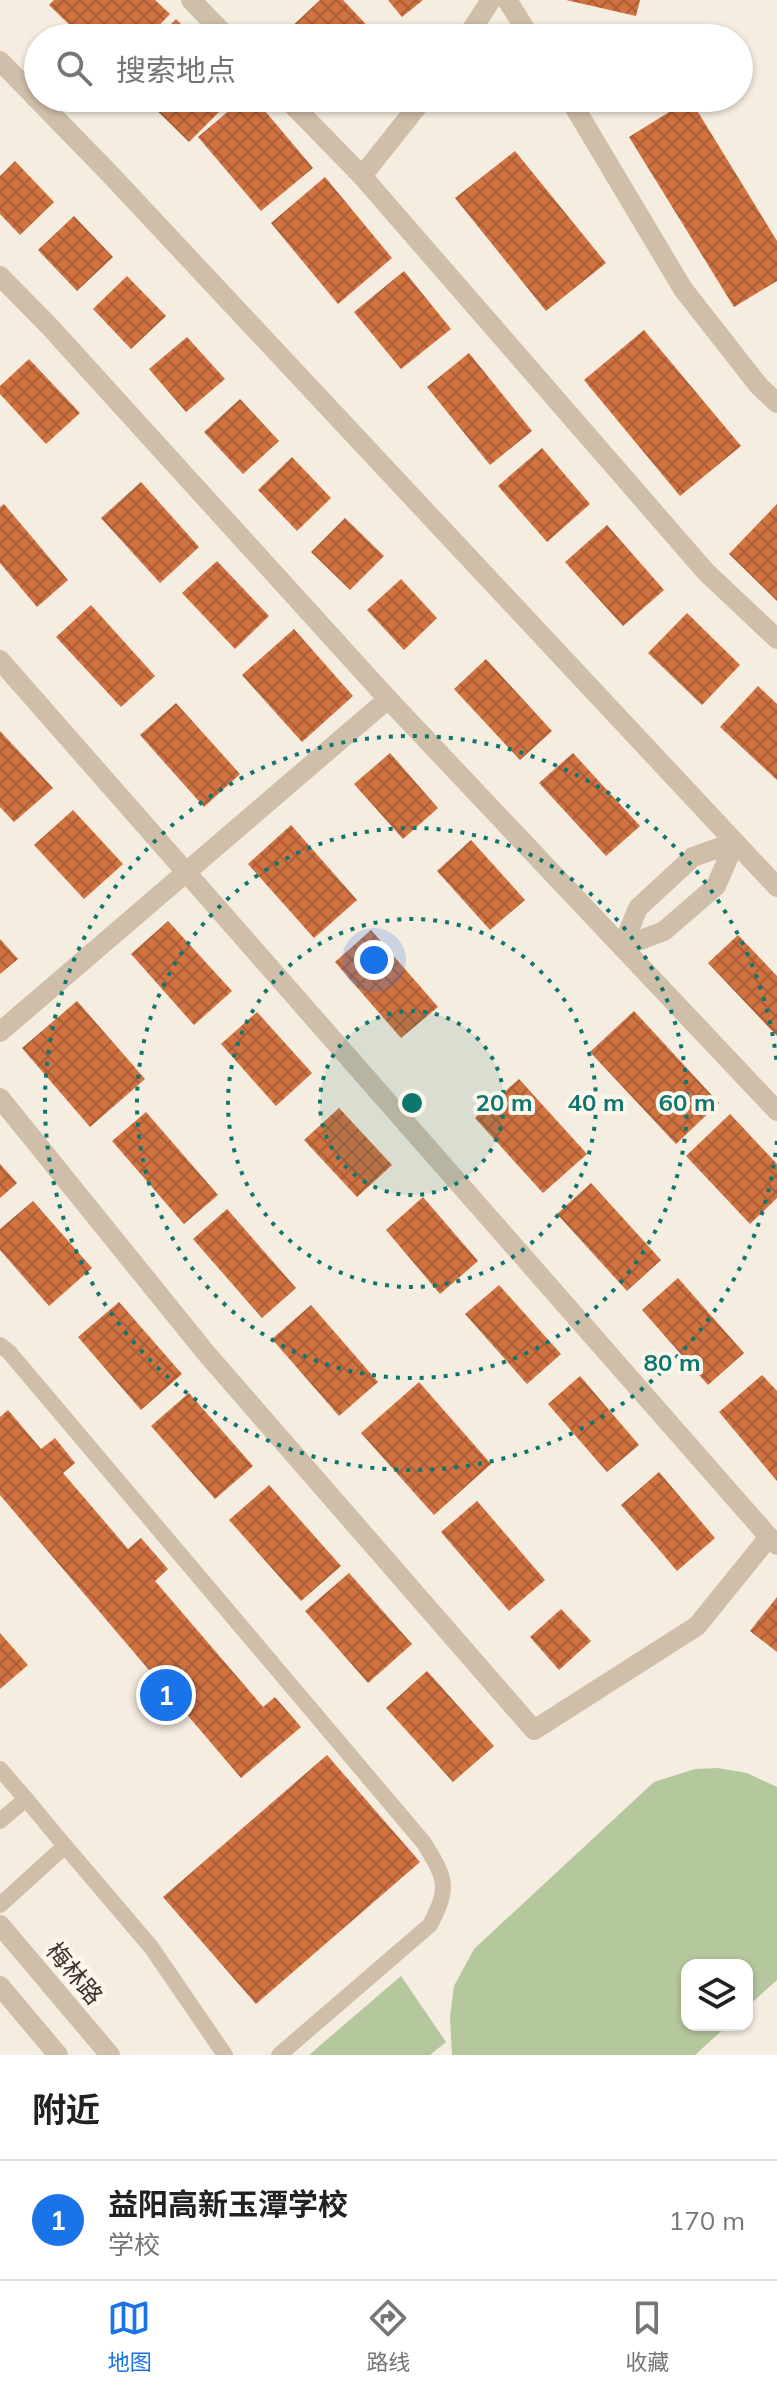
<!DOCTYPE html>
<html lang="zh">
<head>
<meta charset="utf-8">
<style>
  body { margin:0; font-family:Mulish,"Noto Sans SC",sans-serif; background:#f6f6f6; color:#222 }
  .controls { position:absolute; right:24px; bottom:24px; display:grid; overflow:hidden; border-radius:16px; box-shadow:0 2px 6px #0004 }
  .controls button { width:72px; height:72px; display:grid; place-items:center; padding:0; border:0; border-bottom:2px solid #e0e0e0; background:#fff; color:#222; font:40px sans-serif }
  .you { position:absolute; left:374px; top:960px; width:28px; height:28px; margin:-20px; border:6px solid #fff; border-radius:50%; background:#1a73e8; box-shadow:0 0 0 12px #1a73e833 }
  .badge { display:grid; place-items:center; width:52px; height:52px; border-radius:50%; background:#1a73e8; color:#fff; font-size:26px; font-weight:700 }
  .pin { position:absolute; translate:-50% -50%; border:4px solid #fff; box-shadow:0 2px 8px #0006 }
  .list { margin:0; padding:0; list-style:none }
  h2 { display:flex; justify-content:space-between; align-items:center; height:104px; margin:0; padding:0 32px; font-size:34px }
  h2 small { font-size:26px; font-weight:400; color:#767676 }
  .list li { display:grid; grid-template-columns:52px 1fr auto; gap:24px; align-items:center; box-sizing:border-box; height:120px; padding:0 32px; border-top:2px solid #e0e0e0 }
  .list b { display:block; font-size:30px; white-space:nowrap }
  .list p { margin:0; font-size:26px; white-space:nowrap; color:#767676 }
  .list em { font-size:26px; font-style:normal; color:#767676 }
  .icon { flex:none; width:44px; height:44px; fill:none; stroke:currentColor; stroke-width:2; stroke-linecap:round; stroke-linejoin:round }
  .map { position:relative; flex:none; width:777px; height:2055px; overflow:hidden }
  .search { position:absolute; background:#fff; box-shadow:0 2px 6px #0004; left:24px; right:24px; top:24px; height:88px; display:flex; align-items:center; gap:20px; box-sizing:border-box; padding:0 28px; border-radius:44px; color:#767676; font-size:30px }
  .sheet { height:224px; background:#fff }
  nav { display:flex; justify-content:space-around; align-items:center; box-sizing:border-box; height:112px; border-top:2px solid #e0e0e0; background:#fff; font-size:22px; color:#767676 }
  nav a { display:grid; justify-items:center; gap:4px }
  nav .on { color:#1a73e8 }
  .map>svg:first-child { display:block }
  .pitch { fill:#b5c79d }
  .building { fill:url(#building-cross-hatch) }
  .lines { fill:none; stroke-linecap:round; stroke-linejoin:round }
  .service { stroke:#cfbfa9; stroke-width:16 }
  .minor { stroke:#cfbfa9; stroke-width:20 }
  .tertiary { stroke:#cfbfa9; stroke-width:20 }
  .ring { fill:none; stroke:#0f766e; stroke-width:4; stroke-dasharray:4 8 }
  .labels { text-anchor:middle; dominant-baseline:central; stroke-width:8; stroke-linejoin:round; paint-order:stroke }
  .street-label { font-size:24px; fill:#3c312a; stroke:#fcf7ed }
  .centre { fill:#0f766e; stroke:#fcf7ed; stroke-width:4 }
  .ring-label { font-size:24px; text-anchor:middle; font-weight:bold; fill:#0f766e; stroke:#fcf7ed; stroke-width:8; stroke-linejoin:round; paint-order:stroke }
</style>
</head>
<body>
<div class="map">
<svg width="777" height="2055" viewBox="0 0 777 2055">
  <defs>
    <pattern id="building-cross-hatch" width="8" height="8" patternUnits="userSpaceOnUse" patternTransform="scale(2)"><rect width="8" height="8" fill="#d17241"/><path d="M0 0l8 8M0 8l8-8" fill="none" stroke="#ab5e37"/></pattern>
  </defs>
  <rect width="100%" height="100%" fill="#f5eddf"/>
  <g class="pitch">
    <polygon points="718,1768 747,1773 777,1787 777,1980 747,2007 747,1965 687,1965 687,2025 728,2025 695,2055 452,2055 450,2017 454,1986 474,1949 654,1782 695,1769"/>
    <polygon points="401,1976 446,2042 430,2055 309,2055"/>
  </g>
  <g class="building">
    <polygon points="54,0 155,0 170,14 147,38 83,38 49,5"/>
    <polygon points="320,0 343,0 379,38 295,38 288,30"/>
    <polygon points="388,0 423,0 402,17"/>
    <polygon points="566,0 640,0 636,16"/>
    <polygon points="176,19 195,38 157,38"/>
    <polygon points="144,98 233,98 189,142"/>
    <polygon points="244,98 254,98 313,168 261,211 198,137"/>
    <polygon points="690,99 777,241 777,281 734,307 629,137"/>
    <polygon points="515,151 606,263 546,311 455,198"/>
    <polygon points="15,161 54,202 20,235 0,214 0,176"/>
    <polygon points="325,177 392,258 338,304 271,223"/>
    <polygon points="74,216 113,257 77,291 38,250"/>
    <polygon points="404,271 451,329 401,369 354,312"/>
    <polygon points="127,276 166,316 131,349 93,309"/>
    <polygon points="644,330 741,446 680,496 584,380"/>
    <polygon points="187,337 225,379 186,412 149,369"/>
    <polygon points="469,353 532,431 490,465 427,387"/>
    <polygon points="29,359 80,413 46,444 0,394 0,386"/>
    <polygon points="240,399 279,441 243,474 204,432"/>
    <polygon points="542,448 590,504 547,542 498,486"/>
    <polygon points="292,457 331,498 297,531 258,490"/>
    <polygon points="141,482 199,547 160,583 101,518"/>
    <polygon points="4,504 68,580 37,607 0,563 0,507"/>
    <polygon points="777,504 777,601 729,554"/>
    <polygon points="345,518 384,556 350,590 311,552"/>
    <polygon points="607,525 664,590 623,626 565,562"/>
    <polygon points="217,561 269,616 235,649 182,593"/>
    <polygon points="401,579 437,618 404,650 367,610"/>
    <polygon points="91,605 155,676 121,707 56,637"/>
    <polygon points="687,613 740,665 702,705 648,653"/>
    <polygon points="294,629 353,696 302,742 242,675"/>
    <polygon points="486,659 552,731 520,760 454,689"/>
    <polygon points="758,686 777,704 777,780 720,727"/>
    <polygon points="176,703 240,774 204,807 140,735"/>
    <polygon points="0,731 53,788 14,822 0,807"/>
    <polygon points="390,753 438,808 403,839 354,784"/>
    <polygon points="573,753 640,826 606,856 539,783"/>
    <polygon points="73,810 123,864 84,899 34,845"/>
    <polygon points="291,825 357,900 314,938 248,864"/>
    <polygon points="471,840 525,900 490,930 437,871"/>
    <polygon points="168,921 232,991 194,1025 131,954"/>
    <polygon points="371,930 438,1007 401,1038 335,962"/>
    <polygon points="738,935 777,976 777,1036 708,963"/>
    <polygon points="0,939 18,959 0,974"/>
    <polygon points="77,1001 145,1079 90,1127 22,1048"/>
    <polygon points="634,1011 719,1103 676,1144 590,1052"/>
    <polygon points="257,1012 312,1073 276,1106 221,1044"/>
    <polygon points="519,1079 587,1154 543,1193 475,1118"/>
    <polygon points="339,1108 392,1165 357,1197 304,1140"/>
    <polygon points="146,1112 218,1195 184,1224 112,1141"/>
    <polygon points="730,1114 777,1164 777,1198 750,1224 686,1156"/>
    <polygon points="0,1164 17,1183 0,1198"/>
    <polygon points="591,1183 661,1260 627,1291 557,1214"/>
    <polygon points="423,1197 478,1261 440,1294 386,1230"/>
    <polygon points="33,1201 92,1268 49,1306 0,1250 0,1229"/>
    <polygon points="227,1209 296,1288 262,1318 193,1239"/>
    <polygon points="678,1278 744,1353 708,1385 642,1310"/>
    <polygon points="499,1285 561,1354 527,1384 465,1314"/>
    <polygon points="119,1302 182,1374 141,1410 78,1337"/>
    <polygon points="311,1305 378,1382 339,1416 272,1339"/>
    <polygon points="762,1375 777,1391 777,1481 719,1412"/>
    <polygon points="580,1376 639,1445 607,1472 548,1404"/>
    <polygon points="419,1382 491,1464 434,1515 361,1433"/>
    <polygon points="189,1393 253,1466 215,1499 151,1426"/>
    <polygon points="8,1410 41,1449 55,1438 75,1463 63,1473 128,1549 141,1538 168,1569 155,1581 263,1707 275,1697 301,1727 241,1778 0,1495 0,1417"/>
    <polygon points="659,1472 715,1538 677,1571 621,1505"/>
    <polygon points="269,1485 341,1566 301,1601 229,1520"/>
    <polygon points="477,1501 545,1580 509,1611 441,1532"/>
    <polygon points="349,1573 412,1644 368,1683 305,1611"/>
    <polygon points="777,1597 777,1652 750,1631"/>
    <polygon points="561,1609 591,1641 559,1670 530,1637"/>
    <polygon points="0,1633 28,1665 0,1689"/>
    <polygon points="427,1671 494,1746 453,1782 386,1708"/>
    <polygon points="327,1755 420,1862 256,2004 163,1897"/>
  </g>
  <g class="lines">
    <g class="service">
      <path d="M0 1345 9 1352 424 1843C446 1879 450 1887 430 1925L279 2055"/>
      <polyline points="0,1769 26,1799 0,1821"/>
      <polyline points="26,1799 65,1846"/>
      <polyline points="0,1905 65,1846 151,1947 225,2055"/>
    </g>
    <g class="minor">
      <polyline points="191,0 228,38"/>
      <polyline points="507,0 531,38"/>
      <polyline points="466,38 491,0"/>
      <polyline points="0,61 110,174 777,887"/>
      <polyline points="286,98 362,176 706,572 777,639"/>
      <polyline points="569,98 683,289 759,386 777,403"/>
      <polyline points="362,176 424,98"/>
      <polyline points="0,276 51,328 388,699 777,1111"/>
      <polyline points="0,660 769,1537"/>
      <polygon points="735,842 716,886 664,931 622,947 638,908 693,857"/>
      <polyline points="0,1032 388,699"/>
      <polyline points="0,1098 206,1353 534,1730 697,1626 769,1537 777,1545"/>
    </g>
    <g class="tertiary">
      <polyline points="0,1925 110,2055"/>
      <polyline points="0,1986 58,2055"/>
    </g>
  </g>
  <circle cx="412" cy="1103" r="92" fill="#0f766e" fill-opacity=".12"/>
  <g class="ring">
    <circle cx="412" cy="1103" r="92"/>
    <circle cx="412" cy="1103" r="184"/>
    <circle cx="412" cy="1103" r="275"/>
    <path d="M777 1141A367 367 0 1 1 777 1065"/>
  </g>
  <g class="labels">
    <g class="street-label">
      <text transform="translate(75 1973) rotate(50)">梅林路</text>
    </g>
  </g>
  <circle cx="412" cy="1103" r="12" class="centre"/>
  <g class="ring-label">
    <text x="504" y="1111">20 m</text>
    <text x="596" y="1111">40 m</text>
    <text x="687" y="1111">60 m</text>
    <text x="672" y="1371">80 m</text>
  </g>
</svg>
<div class="controls">
<button><svg class="icon" aria-label="layers" viewBox="0 0 24 24"><path d="M12 4l9 5-9 5-9-5zM3 14l9 5 9-5"/></svg></button>
</div>
<div class="you"></div>
<div class="pin badge" style="left:166px;top:1695px">1</div>
<div class="search"><svg class="icon" aria-label="search" viewBox="0 0 24 24"><circle cx="10" cy="10" r="6"/><path d="M15 15l6 6"/></svg>搜索地点</div>
</div>
<section class="sheet">
<h2>附近<small></small></h2>
<ul class="list">
<li><span class="badge">1</span><div><b>益阳高新玉潭学校</b><p>学校</p></div><em>170 m</em></li>
</ul>
</section>
<nav>
<a class="on"><svg class="icon" aria-label="map" viewBox="0 0 24 24"><path d="M3 6l6-2 6 2 6-2v14l-6 2-6-2-6 2zM9 4v14M15 6v14"/></svg>地图</a>
<a><svg class="icon" aria-label="directions" viewBox="0 0 24 24"><path d="M12 3l9 9-9 9-9-9zM9 14v-3h6M13 9l2 2-2 2"/></svg>路线</a>
<a><svg class="icon" aria-label="saved" viewBox="0 0 24 24"><path d="M7 4h10v16l-5-4-5 4z"/></svg>收藏</a>
</nav>
</body>
</html>
